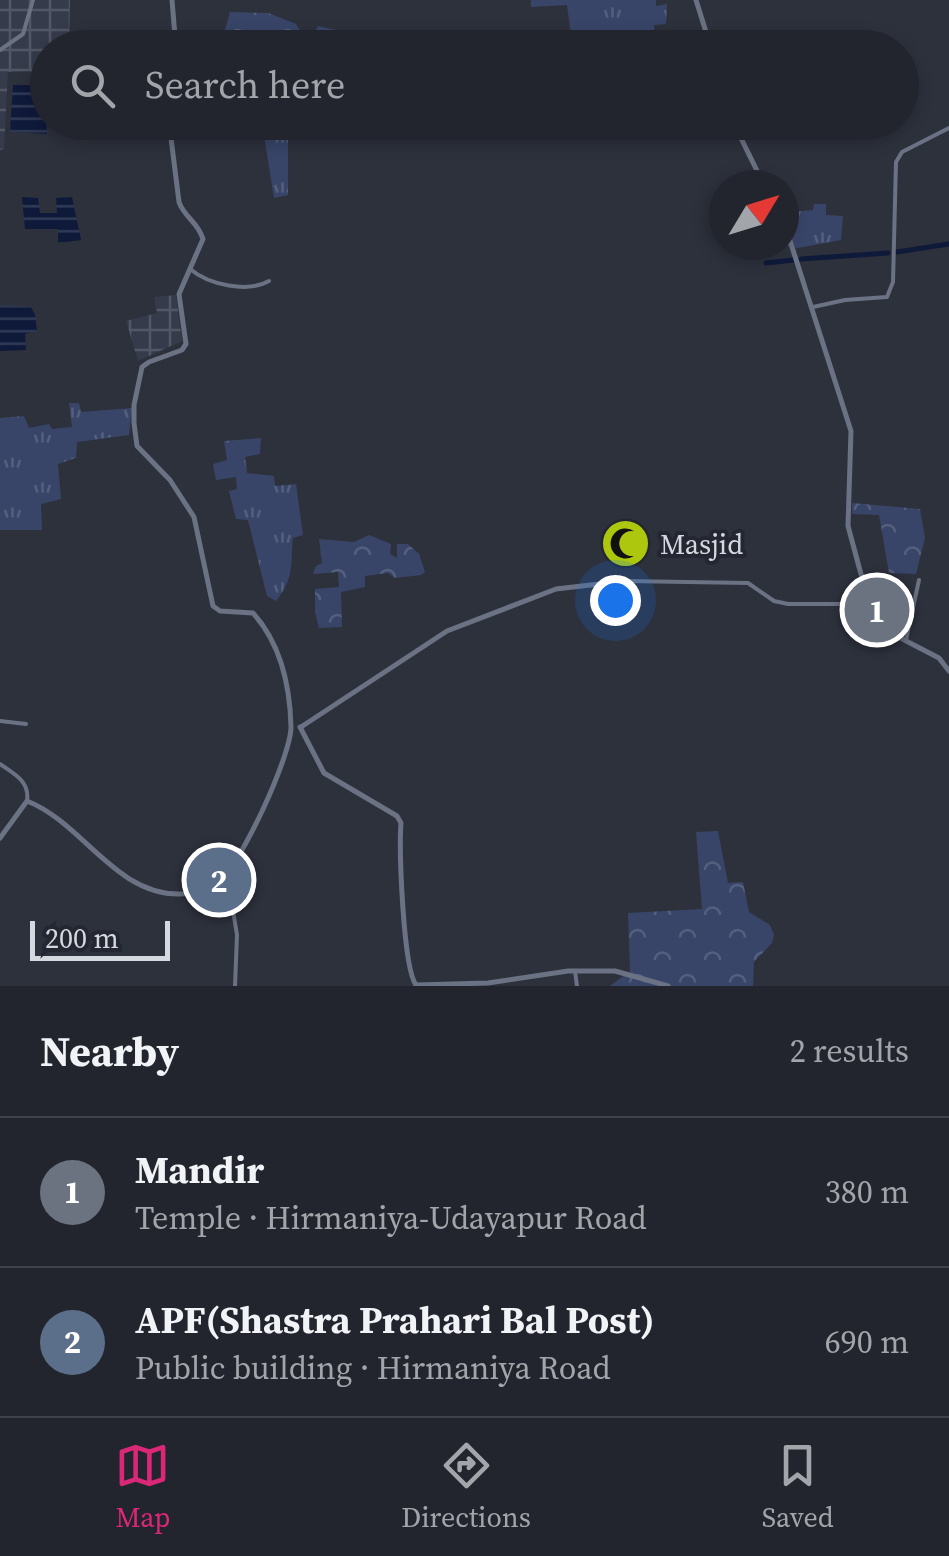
<!DOCTYPE html>
<html lang="en">
<head>
<meta charset="utf-8">
<style>
  body { margin:0; font-family:"Source Serif 4",serif; background:#2e3139; color:#f1f3f6 }
  .compass { position:absolute; left:709px; top:170px; width:90px; height:90px; border-radius:50%; background:#22252d; box-shadow:0 5px 15px #0003; rotate:52deg }
  .scale { position:absolute; left:30px; bottom:25px; width:140px; box-sizing:border-box; padding-left:10px; border:5px solid #d5d8df; border-top:0; font-size:28px; line-height:35px; white-space:nowrap; color:#d5d8df; -webkit-text-stroke:8px #242731; paint-order:stroke }
  .you { position:absolute; left:615px; top:600px; width:35px; height:35px; margin:-25px; border:8px solid #fff; border-radius:50%; background:#1a73e8; box-shadow:0 0 0 15px #1a73e833 }
  .badge { display:grid; place-items:center; width:65px; height:65px; border-radius:50%; background:#db2777; color:#fff; font-size:32px; font-weight:700 }
  .pin { position:absolute; translate:-50% -50%; border:5px solid #fff; box-shadow:0 2px 10px #0006 }
  .list { margin:0; padding:0; list-style:none }
  h2 { display:flex; justify-content:space-between; align-items:center; height:130px; margin:0; padding:0 40px; font-size:42px }
  h2 small { font-size:32px; font-weight:400; color:#a2a5aa }
  .list li { display:grid; grid-template-columns:65px 1fr auto; gap:30px; align-items:center; box-sizing:border-box; height:150px; padding:0 40px; border-top:2px solid #3f4249 }
  .list b { display:block; font-size:38px; white-space:nowrap }
  .list p { margin:0; font-size:32px; white-space:nowrap; color:#a2a5aa }
  .list em { font-size:32px; font-style:normal; color:#a2a5aa }
  .icon { flex:none; width:55px; height:55px; fill:none; stroke:currentColor; stroke-width:2; stroke-linecap:round; stroke-linejoin:round }
  .map { position:relative; flex:none; width:949px; height:986px; overflow:hidden }
  .search { position:absolute; background:#22252d; box-shadow:0 5px 15px #0003; left:30px; right:30px; top:30px; height:110px; display:flex; align-items:center; gap:25px; box-sizing:border-box; padding:0 35px; border-radius:55px; color:#a2a5aa; font-size:38px }
  .sheet { height:430px; background:#22252d }
  nav { display:flex; justify-content:space-around; align-items:center; box-sizing:border-box; height:140px; border-top:2px solid #3f4249; background:#22252d; font-size:28px; color:#a2a5aa }
  nav a { display:grid; justify-items:center; gap:5px }
  nav .on { color:#db2777 }
  .map>svg:first-child { display:block }
  .industrial { fill:url(#industrial-grid) }
  .grass { fill:url(#grass-tufts) }
  .forest { fill:url(#forest-crowns) }
  .water { fill:url(#water-rules) }
  .lines { fill:none; stroke-linecap:round; stroke-linejoin:round }
  .canal { stroke:#0f193a; stroke-width:5 }
  .minor { stroke:#6a7283; stroke-width:4 }
  .tertiary { stroke:#6a7283; stroke-width:5 }
  .labels { text-anchor:middle; dominant-baseline:central; stroke-width:8; stroke-linejoin:round; paint-order:stroke }
  .poi-label { font-size:28px; fill:#d5d8df; stroke:#242731; text-anchor:start }
</style>
</head>
<body>
<div class="map">
<svg width="949" height="986" viewBox="0 0 949 986">
  <defs>
    <pattern id="industrial-grid" width="8" height="8" patternUnits="userSpaceOnUse" patternTransform="scale(2.5)"><rect width="8" height="8" fill="#353b4b"/><path d="M0 4h8M4 0v8" fill="none" stroke="#515764"/></pattern>
    <pattern id="grass-tufts" width="24" height="20" patternUnits="userSpaceOnUse" patternTransform="scale(2.5)"><rect width="24" height="20" fill="#384568"/><path d="M3 7l-1-3M5 7V3M7 7l1-3M15 17l-1-3M17 17v-4M19 17l1-3" fill="none" stroke="#545f7d"/></pattern>
    <pattern id="forest-crowns" width="20" height="18" patternUnits="userSpaceOnUse" patternTransform="scale(2.5)"><rect width="20" height="18" fill="#384568"/><path d="M2 6a3 3 0 1 1 6 0M12 15a3 3 0 1 1 6 0" fill="none" stroke="#545f7d"/></pattern>
    <pattern id="water-rules" width="6" height="5" patternUnits="userSpaceOnUse" patternTransform="scale(2.5)"><rect width="6" height="5" fill="#0f193a"/><path d="M0 2.5h6" fill="none" stroke="#313a56"/></pattern>
  </defs>
  <rect width="100%" height="100%" fill="#2d313c"/>
  <g class="industrial">
    <polygon points="0,0 70,0 69,47 48,48 47,71 8,72 4,149 0,150"/>
    <polygon points="176,295 182,341 138,361 126,321 157,313 154,297"/>
  </g>
  <g class="grass">
    <path d="M531 0H656V6L667 4 666 24 654 25 655 38C630 36 612 25 595 47H585V44L572 42 567 5 531 7Z"/>
    <polygon points="262,123 297,123 298,128 288,134 288,195 274,198"/>
    <polygon points="814,204 826,204 826,215 843,216 841,240 798,248 782,245 784,206 791,212 813,210"/>
    <polygon points="69,403 79,403 81,412 132,408 129,435 77,442 76,458 58,464 61,499 41,504 42,530 0,530 0,418 24,416 29,428 49,424 52,429 72,427"/>
    <path d="M261 438 260 454 245 457 247 473 274 476 275 486 296 484 303 535 293 538C290 565 295 577 276 601L267 596 248 520 236 519 229 491 237 489 236 477 216 480 213 464 227 460 224 441Z"/>
  </g>
  <g class="forest">
    <polygon points="230,12 268,13 296,24 301,32 314,33 318,26 349,33 340,47 220,47"/>
    <polygon points="852,503 920,509 925,538 916,574 889,573 879,515 852,514"/>
    <polygon points="369,535 391,544 390,554 397,558 397,544 408,544 419,554 425,572 421,575 395,578 388,573 365,576 365,587 341,592 342,627 319,628 315,612 315,589 339,587 338,572 313,574 316,566 322,563 319,539 354,542"/>
    <polygon points="718,831 728,883 743,882 749,912 770,925 774,935 772,943 754,962 753,986 610,986 630,971 628,913 702,909 696,832"/>
  </g>
  <g class="water">
    <polygon points="13,85 45,85 47,134 10,132"/>
    <polygon points="22,197 38,198 40,213 57,213 56,198 72,197 81,240 58,243 58,229 25,229"/>
    <polygon points="0,305 31,307 35,315 37,331 25,334 26,350 0,351"/>
  </g>
  <g class="lines">
    <g class="canal">
      <polyline points="897,252 949,244"/>
      <polyline points="801,259 888,253"/>
      <polyline points="766,263 794,260"/>
    </g>
    <g class="minor">
      <polyline points="0,50 23,34 33,0"/>
      <path d="M190 269C209 285 248 293 269 281"/>
      <polyline points="813,307 845,300 887,297 893,282 896,162 902,152 949,128"/>
      <polyline points="626,581 748,583 774,601 788,604 869,604"/>
      <polyline points="906,640 919,580"/>
      <polyline points="0,721 26,724"/>
      <path d="M0 764C14 774 30 781 27 801"/>
      <polyline points="227,874 237,935 235,986"/>
      <polyline points="575,971 577,986"/>
    </g>
    <g class="tertiary">
      <polyline points="172,0 176,48"/>
      <polyline points="696,0 711,48"/>
      <polyline points="733,122 764,185"/>
      <polyline points="784,222 851,431 848,526 872,615 885,630 939,658 949,671"/>
      <path d="M300 727 324 773 397 816 401 823C399 850 403 967 416 985L488 983 568 971H615L668 986"/>
      <polyline points="301,727 447,631 556,589 626,581"/>
      <path d="M0 838 27 801C83 823 115 895 180 894 192 894 207 891 217 884 240 867 291 756 291 727 290 686 281 644 253 613L220 611 213 606 194 517 170 480 137 446 134 423V405L142 367 149 362 182 350 186 344 179 294 203 239C198 222 184 217 179 202L169 122"/>
    </g>
  </g>
  <defs>
    <symbol id="mosque-disc" viewBox="-11 -11 22 22"><circle r="9.5" fill="#adc60e" stroke="#242731"/><path d="M3.5-4.9A6 6 0 1 0 3.5 4.9A5 5 0 1 1 3.5-4.9Z" fill="#111"/></symbol>
  </defs>
  <g fill-rule="evenodd">
    <use href="#mosque-disc" x="598" y="516" width="55" height="55"/>
  </g>
  <g class="labels">
    <g class="poi-label">
      <text x="660" y="544">Masjid</text>
    </g>
  </g>
</svg>
<svg class="compass" viewBox="-18 -18 36 36"><path d="M0-13l5 13h-10z" fill="#e53935"/><path d="M0 13l5-13h-10z" fill="#a2a5aa"/></svg>
<div class="scale">200 m</div>
<div class="you"></div>
<div class="pin badge" style="left:877px;top:610px;background:#6b7280">1</div>
<div class="pin badge" style="left:219px;top:880px;background:#5c6f8a">2</div>
<div class="search"><svg class="icon" aria-label="search" viewBox="0 0 24 24"><circle cx="10" cy="10" r="6"/><path d="M15 15l6 6"/></svg>Search here</div>
</div>
<section class="sheet">
<h2>Nearby<small>2 results</small></h2>
<ul class="list">
<li><span class="badge" style="background:#6b7280">1</span><div><b>Mandir</b><p>Temple · Hirmaniya-Udayapur Road</p></div><em>380 m</em></li>
<li><span class="badge" style="background:#5c6f8a">2</span><div><b>APF(Shastra Prahari Bal Post)</b><p>Public building · Hirmaniya Road</p></div><em>690 m</em></li>
</ul>
</section>
<nav>
<a class="on"><svg class="icon" aria-label="map" viewBox="0 0 24 24"><path d="M3 6l6-2 6 2 6-2v14l-6 2-6-2-6 2zM9 4v14M15 6v14"/></svg>Map</a>
<a><svg class="icon" aria-label="directions" viewBox="0 0 24 24"><path d="M12 3l9 9-9 9-9-9zM9 14v-3h6M13 9l2 2-2 2"/></svg>Directions</a>
<a><svg class="icon" aria-label="saved" viewBox="0 0 24 24"><path d="M7 4h10v16l-5-4-5 4z"/></svg>Saved</a>
</nav>
</body>
</html>
